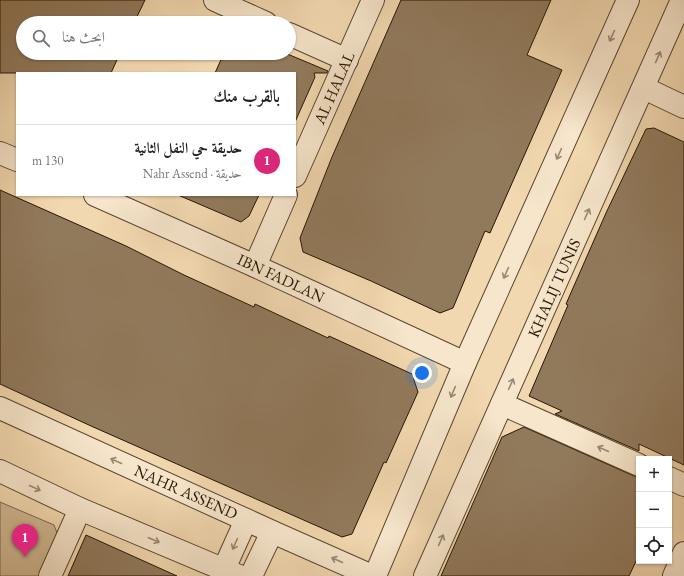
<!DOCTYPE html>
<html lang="ar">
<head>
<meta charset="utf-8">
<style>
  body { margin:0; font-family:"EB Garamond",Amiri,serif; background:#f2f2f2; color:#222; direction:rtl }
  .controls { position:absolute; right:12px; bottom:12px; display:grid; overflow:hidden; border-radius:0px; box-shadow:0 1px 3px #0004 }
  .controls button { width:36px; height:36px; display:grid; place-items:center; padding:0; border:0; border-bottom:1px solid #e0e0e0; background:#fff; color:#222; font:20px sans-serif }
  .you { position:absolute; left:422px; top:373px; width:14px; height:14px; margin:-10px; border:3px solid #fff; border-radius:50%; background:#1a73e8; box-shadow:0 0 0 6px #1a73e833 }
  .badge { display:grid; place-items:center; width:26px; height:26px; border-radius:50%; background:#db2777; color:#fff; font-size:13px; font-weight:700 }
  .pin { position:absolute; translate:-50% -33px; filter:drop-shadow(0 1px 2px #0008) }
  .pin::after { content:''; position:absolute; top:21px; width:14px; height:12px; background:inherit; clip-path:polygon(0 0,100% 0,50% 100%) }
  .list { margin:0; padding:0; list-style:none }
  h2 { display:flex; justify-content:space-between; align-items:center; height:52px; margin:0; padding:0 16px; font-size:17px }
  h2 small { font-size:13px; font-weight:400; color:#767676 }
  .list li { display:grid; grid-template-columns:26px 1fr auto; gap:12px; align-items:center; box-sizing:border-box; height:72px; padding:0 16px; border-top:1px solid #e0e0e0 }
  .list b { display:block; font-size:15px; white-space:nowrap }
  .list p { margin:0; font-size:13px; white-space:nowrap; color:#767676 }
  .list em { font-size:13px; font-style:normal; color:#767676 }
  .icon { flex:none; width:22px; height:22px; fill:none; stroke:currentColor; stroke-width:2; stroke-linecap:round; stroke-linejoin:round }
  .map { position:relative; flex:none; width:684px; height:576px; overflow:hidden; direction:ltr }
  .search { position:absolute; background:#fff; box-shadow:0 1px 3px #0004; left:16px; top:16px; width:280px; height:44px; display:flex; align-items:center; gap:10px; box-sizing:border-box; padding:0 14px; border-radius:22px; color:#767676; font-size:15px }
  .panel { position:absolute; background:#fff; box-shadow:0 1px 3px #0004; left:16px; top:72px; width:280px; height:124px; border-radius:0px; direction:rtl }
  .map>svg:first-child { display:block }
  .green { fill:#d0b792; stroke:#7c664a }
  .building { fill:#917a5c; stroke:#281502 }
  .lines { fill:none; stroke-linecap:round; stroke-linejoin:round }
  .minor-casing { stroke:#5a462e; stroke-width:24 }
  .minor { stroke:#f7e6cc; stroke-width:22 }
  .oneway { stroke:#9a8871 }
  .labels { text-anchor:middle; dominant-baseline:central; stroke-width:3.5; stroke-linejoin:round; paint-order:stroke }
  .street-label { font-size:16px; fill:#281502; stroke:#f7e6cc }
</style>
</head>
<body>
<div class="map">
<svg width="684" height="576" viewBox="0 0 684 576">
  <rect width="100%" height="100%" fill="#f2d8b0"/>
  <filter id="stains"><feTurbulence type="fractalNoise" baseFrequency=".005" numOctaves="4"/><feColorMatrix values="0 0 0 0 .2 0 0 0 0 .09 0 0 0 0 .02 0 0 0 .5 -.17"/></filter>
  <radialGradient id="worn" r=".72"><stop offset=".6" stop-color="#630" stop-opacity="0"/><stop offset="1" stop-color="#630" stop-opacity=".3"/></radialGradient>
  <polygon class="green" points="0,502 54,525 59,538 42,576 0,576"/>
  <g class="building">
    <polygon points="0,0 145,0 134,23 23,23 23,53 120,53 111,73 0,73"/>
    <polygon points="401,0 551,0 527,55 562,70 490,233 485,231 453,308 440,313 371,281 303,252 300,238 332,157"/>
    <polygon points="224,53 285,53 328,71 327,73 314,73 315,77 295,122 295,73 215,73"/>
    <polygon points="654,128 684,142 684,465 639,444 639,451 555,414 562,411 529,396 568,305 566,304 606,213 646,129"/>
    <polygon points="0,190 126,246 184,275 254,307 255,304 328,338 329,336 412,374 418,392 386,463 384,462 352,534 342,537 91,426 0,384"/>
    <polygon points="178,195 259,195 249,216 241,222"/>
    <polygon points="524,427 634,476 639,477 639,555 629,576 441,576 502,437"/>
    <polygon points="86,535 177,576 68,576"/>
  </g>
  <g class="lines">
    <defs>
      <g id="minor">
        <polyline points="215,0 266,23"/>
        <polyline points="289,34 347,60"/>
        <polyline points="644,88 684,107"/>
        <polyline points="0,153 17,160"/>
        <polyline points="295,176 373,0"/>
        <polyline points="95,195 255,266 465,363"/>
        <polyline points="255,266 286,195"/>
        <polyline points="502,404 639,465"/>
        <polyline points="0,408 277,534 372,576"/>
        <polyline points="0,471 80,509 239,576"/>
        <polyline points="669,478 684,485"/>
        <polyline points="224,569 246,520"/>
        <polyline points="50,576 80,509"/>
        <polyline points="251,576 272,532"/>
        <polyline points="375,576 465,363 628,0"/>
        <polyline points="425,576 682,0"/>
        <polyline points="674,576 684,553"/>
      </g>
    </defs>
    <use href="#minor" class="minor-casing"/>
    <use href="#minor" class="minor"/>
  </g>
  <defs><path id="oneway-shaft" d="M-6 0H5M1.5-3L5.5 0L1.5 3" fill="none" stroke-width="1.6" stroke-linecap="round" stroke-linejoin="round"/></defs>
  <g class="oneway">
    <use href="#oneway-shaft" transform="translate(612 36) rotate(114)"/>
    <use href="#oneway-shaft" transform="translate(658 57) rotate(-66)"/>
    <use href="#oneway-shaft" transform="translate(559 154) rotate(114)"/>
    <use href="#oneway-shaft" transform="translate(587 214) rotate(-66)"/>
    <use href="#oneway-shaft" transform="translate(506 273) rotate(114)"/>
    <use href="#oneway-shaft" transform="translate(511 384) rotate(-66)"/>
    <use href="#oneway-shaft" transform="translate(453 392) rotate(113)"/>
    <use href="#oneway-shaft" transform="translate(603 449) rotate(-156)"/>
    <use href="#oneway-shaft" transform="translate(116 461) rotate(-156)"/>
    <use href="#oneway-shaft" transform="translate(35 488) rotate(25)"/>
    <use href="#oneway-shaft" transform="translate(154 540) rotate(23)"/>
    <use href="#oneway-shaft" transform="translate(441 540) rotate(-66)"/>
    <use href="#oneway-shaft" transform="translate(235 544) rotate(114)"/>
    <use href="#oneway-shaft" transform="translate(337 560) rotate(-156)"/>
  </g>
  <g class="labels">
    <g class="street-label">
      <text transform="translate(334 88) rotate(-66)">AL HALAL</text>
      <text transform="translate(281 278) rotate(25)">IBN FADLAN</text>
      <text transform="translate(554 288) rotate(-66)">KHALIJ TUNIS</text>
      <text transform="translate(186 492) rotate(24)">NAHR ASSEND</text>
    </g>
  </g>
  <rect width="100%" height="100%" filter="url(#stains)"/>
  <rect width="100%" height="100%" fill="url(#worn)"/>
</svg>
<div class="controls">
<button>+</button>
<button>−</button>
<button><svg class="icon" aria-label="locate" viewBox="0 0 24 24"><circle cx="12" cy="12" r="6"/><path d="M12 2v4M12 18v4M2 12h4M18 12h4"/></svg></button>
</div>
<div class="you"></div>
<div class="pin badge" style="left:25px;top:557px">1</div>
<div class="search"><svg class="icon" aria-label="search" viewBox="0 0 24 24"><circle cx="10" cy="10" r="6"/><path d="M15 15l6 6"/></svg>ابحث هنا</div>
<section class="panel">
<h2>بالقرب منك<small></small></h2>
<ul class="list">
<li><span class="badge">1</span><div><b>حديقة حي النفل الثانية</b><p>حديقة · Nahr Assend</p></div><em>130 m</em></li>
</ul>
</section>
</div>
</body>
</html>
